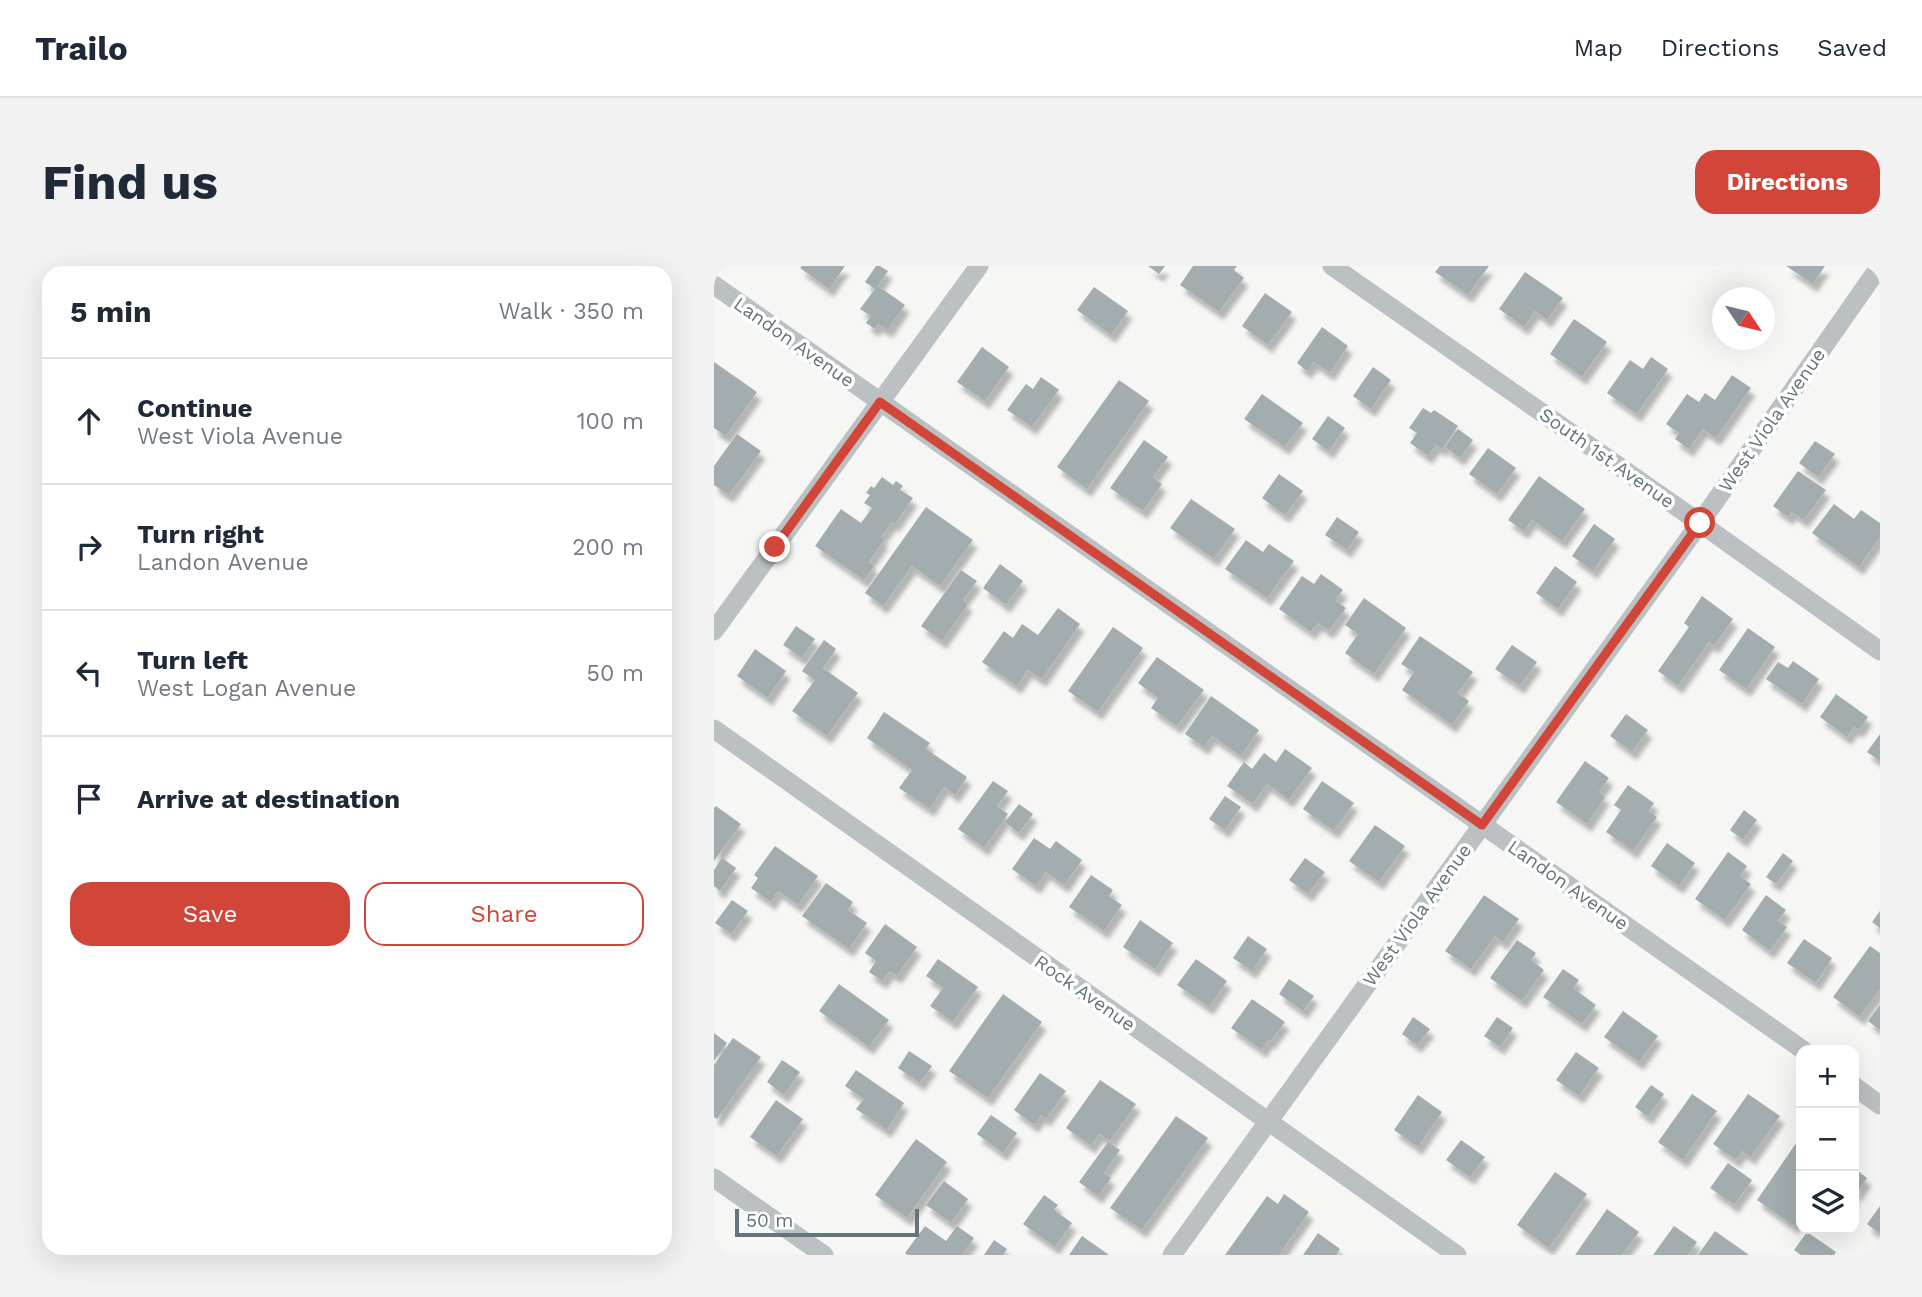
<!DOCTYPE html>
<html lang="en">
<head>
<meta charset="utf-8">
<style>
  body { margin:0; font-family:"Work Sans",sans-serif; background:#f2f2f3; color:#1f2937 }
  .controls { position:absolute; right:21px; bottom:21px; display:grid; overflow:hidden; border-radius:14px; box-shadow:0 7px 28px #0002 }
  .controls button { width:63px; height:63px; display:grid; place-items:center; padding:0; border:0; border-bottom:2px solid #e0e1e3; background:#fff; color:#1f2937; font:35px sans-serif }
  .compass { position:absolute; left:998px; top:21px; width:63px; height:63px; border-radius:50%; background:#fff; box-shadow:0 7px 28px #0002; rotate:125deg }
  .scale { position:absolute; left:21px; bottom:18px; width:184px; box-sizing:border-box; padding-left:7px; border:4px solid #64757b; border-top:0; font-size:19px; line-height:24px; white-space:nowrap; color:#64757b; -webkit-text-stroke:5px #fff; paint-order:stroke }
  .stop { position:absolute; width:21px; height:21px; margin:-16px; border:5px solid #d14639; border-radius:50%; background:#fff }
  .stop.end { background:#d14639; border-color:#fff; box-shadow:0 2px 7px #0008 }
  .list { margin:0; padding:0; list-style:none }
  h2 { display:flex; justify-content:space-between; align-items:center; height:91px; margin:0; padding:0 28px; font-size:30px }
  h2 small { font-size:23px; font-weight:400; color:#747a83 }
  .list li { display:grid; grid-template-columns:46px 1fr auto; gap:21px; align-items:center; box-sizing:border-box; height:126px; padding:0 28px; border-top:2px solid #e0e1e3 }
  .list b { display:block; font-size:26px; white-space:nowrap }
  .list p { margin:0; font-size:23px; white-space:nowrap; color:#747a83 }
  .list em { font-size:23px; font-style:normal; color:#747a83 }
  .actions { display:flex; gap:14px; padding:21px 28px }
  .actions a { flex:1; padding:16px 0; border:2px solid #d14639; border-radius:21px; text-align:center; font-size:24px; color:#d14639 }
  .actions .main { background:#d14639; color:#fff }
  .icon { flex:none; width:38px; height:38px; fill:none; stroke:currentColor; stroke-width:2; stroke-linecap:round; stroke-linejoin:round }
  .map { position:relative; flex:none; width:1166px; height:989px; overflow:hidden; border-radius:21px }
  header { display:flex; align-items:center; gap:42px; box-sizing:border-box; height:98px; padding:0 35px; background:#fff; border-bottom:2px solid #e0e1e3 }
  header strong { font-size:33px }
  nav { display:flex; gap:38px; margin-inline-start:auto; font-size:24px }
  .intro { display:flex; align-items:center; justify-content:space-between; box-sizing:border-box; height:168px; padding:0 42px }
  h1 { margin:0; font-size:49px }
  .button { padding:18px 32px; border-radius:21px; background:#d14639; color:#fff; font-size:24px; font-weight:700 }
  main { display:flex; gap:42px; padding:0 42px }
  aside { flex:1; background:#fff; border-radius:21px; box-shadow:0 7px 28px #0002 }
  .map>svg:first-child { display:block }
  .building { fill:#a3adb0; filter:url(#shadow) }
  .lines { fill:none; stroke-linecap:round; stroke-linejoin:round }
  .minor { stroke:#bbc1c3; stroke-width:19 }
  .route { stroke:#d14639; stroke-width:9 }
  .labels { text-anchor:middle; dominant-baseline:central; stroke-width:7; stroke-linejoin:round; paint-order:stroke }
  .street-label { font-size:19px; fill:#64757b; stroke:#fff }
</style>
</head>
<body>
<header>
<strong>Trailo</strong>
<nav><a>Map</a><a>Directions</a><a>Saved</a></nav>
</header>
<div class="intro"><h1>Find us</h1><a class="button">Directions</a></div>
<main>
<aside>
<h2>5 min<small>Walk · 350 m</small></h2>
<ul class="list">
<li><svg class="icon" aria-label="ahead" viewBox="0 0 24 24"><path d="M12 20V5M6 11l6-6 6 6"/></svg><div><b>Continue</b><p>West Viola Avenue</p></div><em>100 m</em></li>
<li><svg class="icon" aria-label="right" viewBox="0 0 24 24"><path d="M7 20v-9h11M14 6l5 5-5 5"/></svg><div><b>Turn right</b><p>Landon Avenue</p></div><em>200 m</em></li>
<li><svg class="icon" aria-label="left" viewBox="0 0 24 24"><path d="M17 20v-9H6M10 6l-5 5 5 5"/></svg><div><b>Turn left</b><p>West Logan Avenue</p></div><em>50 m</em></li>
<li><svg class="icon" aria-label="arrive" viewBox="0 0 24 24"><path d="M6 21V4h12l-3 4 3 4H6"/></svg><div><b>Arrive at destination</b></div></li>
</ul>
<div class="actions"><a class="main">Save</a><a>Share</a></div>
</aside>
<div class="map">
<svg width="1166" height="989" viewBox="0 0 1166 989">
  <defs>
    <filter id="shadow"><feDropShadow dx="4.5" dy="8" stdDeviation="2" flood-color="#0004"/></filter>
  </defs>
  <rect width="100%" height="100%" fill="#f6f6f4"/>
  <g class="building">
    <polygon points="88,0 131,0 115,23 86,2"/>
    <polygon points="162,0 166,0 174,5 164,20 191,39 174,64 164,58 161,63 152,57 157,50 146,43 161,23 151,16"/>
    <polygon points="434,0 451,0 445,8"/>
    <polygon points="479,0 523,0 520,4 530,12 505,46 466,19"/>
    <polygon points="726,0 775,0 754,29 721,6"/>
    <polygon points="1072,0 1111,0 1099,18"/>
    <polygon points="811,6 849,32 833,54 821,45 810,61 785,43"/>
    <polygon points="380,21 414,45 397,69 363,44"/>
    <polygon points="551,27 578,46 554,79 528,60"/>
    <polygon points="860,53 893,76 868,111 836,88"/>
    <polygon points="608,61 634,80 616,107 600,96 593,105 583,97"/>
    <polygon points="268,81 295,101 271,135 243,116"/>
    <polygon points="937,91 954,103 923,148 893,127 916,94 929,103"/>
    <polygon points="0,96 43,126 12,170 0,162"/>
    <polygon points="659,101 677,114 657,143 639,130"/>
    <polygon points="1018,109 1037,122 1002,172 989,163 975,183 961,173 965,167 952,158 973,128 985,136 991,127 1001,134"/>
    <polygon points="327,111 345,124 318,161 293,144 312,118 319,123"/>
    <polygon points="405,114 435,135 373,223 343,201"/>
    <polygon points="548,128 589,157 571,181 530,153"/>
    <polygon points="709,142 717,147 720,144 744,160 728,183 722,179 714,190 696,177 703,167 695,162"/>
    <polygon points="614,150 631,162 615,185 598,173"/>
    <polygon points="744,163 759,174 746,192 731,181"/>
    <polygon points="23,168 47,185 15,229 0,219 0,200"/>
    <polygon points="430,174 454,191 439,211 448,218 429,245 396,222"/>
    <polygon points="1101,175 1121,188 1104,211 1085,197"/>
    <polygon points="774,182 802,202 783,228 755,208"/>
    <polygon points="1084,205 1112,224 1090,254 1078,246 1074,251 1059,240"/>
    <polygon points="565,208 589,225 571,249 548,232"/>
    <polygon points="825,210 871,243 848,275 818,254 810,265 794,254"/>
    <polygon points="168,211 179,219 182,215 189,220 186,224 199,232 181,258 178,256 167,271 170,274 155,296 160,300 150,314 101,280 127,243 147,257 158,242 150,237 156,229 152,227 157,220 160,222"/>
    <polygon points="477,233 521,263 500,293 456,262"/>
    <polygon points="1120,238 1140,253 1147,244 1166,257 1166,271 1145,301 1098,267"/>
    <polygon points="212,241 259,274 226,320 198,300 169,340 151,327"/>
    <polygon points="623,251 645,266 633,284 611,269"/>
    <polygon points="880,258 901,273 879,305 858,290"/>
    <polygon points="532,274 549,286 555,278 580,295 553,332 511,303"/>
    <polygon points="286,298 309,315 292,339 269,322"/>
    <polygon points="841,300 863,316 844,343 822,327"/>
    <polygon points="247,304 263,315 249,334 254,338 228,375 207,360"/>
    <polygon points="607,308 629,324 621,334 632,342 615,365 604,357 597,366 565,343 588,310 600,318"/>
    <polygon points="988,330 1019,353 1000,380 995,376 964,420 944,405 975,361 970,357"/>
    <polygon points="650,332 692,362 660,408 631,387 644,368 631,359"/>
    <polygon points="344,342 366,358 328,413 314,404 303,420 268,396 290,365 299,372 308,358 324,369"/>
    <polygon points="82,360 101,373 88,392 69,379"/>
    <polygon points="399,361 429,382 384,446 354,425"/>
    <polygon points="1034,362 1061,381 1032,423 1005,404"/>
    <polygon points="706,370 759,406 744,427 755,435 738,459 688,424 700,406 687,398"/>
    <polygon points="110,374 122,383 109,402 144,427 113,470 78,445 101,414 88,405"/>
    <polygon points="798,379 823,396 806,420 781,403"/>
    <polygon points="41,383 72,405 54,432 23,410"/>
    <polygon points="443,391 490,424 463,460 437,442 444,432 424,417"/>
    <polygon points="1079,395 1105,413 1088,438 1052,413 1064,396 1074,402"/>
    <polygon points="1122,428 1154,451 1145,464 1140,461 1133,471 1106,451"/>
    <polygon points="497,430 545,464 527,490 498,470 490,481 471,468"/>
    <polygon points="170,446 216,477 212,483 253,511 241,529 230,521 216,543 185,522 198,504 153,472"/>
    <polygon points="912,448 934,464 918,486 896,470"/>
    <polygon points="1166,468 1166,495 1153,486"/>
    <polygon points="571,483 598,502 575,534 553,518 539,538 513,520 530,496 538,503 550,487 562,496"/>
    <polygon points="871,495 895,512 885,526 891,531 873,558 842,536"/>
    <polygon points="279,515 294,525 283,540 294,548 270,582 244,563"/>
    <polygon points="608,515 640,537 620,565 589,543"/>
    <polygon points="914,519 940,537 935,545 943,551 919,585 892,566 907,544 900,539"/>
    <polygon points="511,530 527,541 511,564 495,553"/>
    <polygon points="305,538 319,548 305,567 291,556"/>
    <polygon points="2,540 27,558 0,595 0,542"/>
    <polygon points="1030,544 1043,554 1029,574 1016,564"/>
    <polygon points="661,559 691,580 665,616 635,595"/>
    <polygon points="320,572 336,583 342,575 368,594 350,619 332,606 322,620 298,603"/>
    <polygon points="953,577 981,597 965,620 937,600"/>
    <polygon points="61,580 104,610 84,639 64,625 57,636 37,622 44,612 40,609"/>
    <polygon points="1014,586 1033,600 1026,610 1037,618 1011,654 981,633"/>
    <polygon points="1069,587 1079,595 1062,618 1052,611"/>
    <polygon points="8,592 22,602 6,625 0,620 0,604"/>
    <polygon points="591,592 611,606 594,628 575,614"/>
    <polygon points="377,609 399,624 395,630 408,639 390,665 355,641"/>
    <polygon points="112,617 139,636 134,644 153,657 135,683 88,650"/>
    <polygon points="770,629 805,653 789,676 781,670 757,703 731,685"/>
    <polygon points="1052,629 1072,644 1064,655 1073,661 1056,685 1028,664"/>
    <polygon points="18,634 34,645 17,668 1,657"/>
    <polygon points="1166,645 1166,662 1158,656"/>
    <polygon points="426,654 459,677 441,703 409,681"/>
    <polygon points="171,658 203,681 183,710 176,705 168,715 155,706 162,695 151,687"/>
    <polygon points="534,670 553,683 538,705 519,692"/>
    <polygon points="1090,673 1118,692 1102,717 1073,697"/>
    <polygon points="803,674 822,687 817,694 830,704 808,735 776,712"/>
    <polygon points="1156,680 1166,687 1166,723 1146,751 1119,731"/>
    <polygon points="224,693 264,721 239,756 216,740 229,722 212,710"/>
    <polygon points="482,693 513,715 495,741 463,719"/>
    <polygon points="849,703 865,714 859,722 882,739 868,758 829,731"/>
    <polygon points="575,713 600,730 589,745 565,728"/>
    <polygon points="125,718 175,754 155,781 105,745"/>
    <polygon points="289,728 328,756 274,832 235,805"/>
    <polygon points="538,733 571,756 556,776 554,774 548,784 517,762"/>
    <polygon points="1166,739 1166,764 1154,755"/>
    <polygon points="909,745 944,770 925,796 890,771"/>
    <polygon points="699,751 716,763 703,779 688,768"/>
    <polygon points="783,751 799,762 786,781 770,770"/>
    <polygon points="0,767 13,777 0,795"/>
    <polygon points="19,772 47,791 3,853 0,851 0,799"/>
    <polygon points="195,785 218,800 206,817 184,802"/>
    <polygon points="862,786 885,802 865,830 842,814"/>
    <polygon points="68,794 86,806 70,829 53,816"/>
    <polygon points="142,804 190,837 173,864 142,843 150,833 131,820"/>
    <polygon points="326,807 352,825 332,853 327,849 320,859 300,844"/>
    <polygon points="386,814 422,838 396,875 385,868 377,880 352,862"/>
    <polygon points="937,819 950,828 934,851 921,841"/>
    <polygon points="978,828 1003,845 969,894 944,876"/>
    <polygon points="1034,828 1066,850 1037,891 1028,885 1022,894 999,878"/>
    <polygon points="704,829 728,846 704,881 680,864"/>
    <polygon points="62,834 89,853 63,890 36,871"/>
    <polygon points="277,849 303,867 289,887 263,868"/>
    <polygon points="462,850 494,872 428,964 396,942"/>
    <polygon points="1087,870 1087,949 1080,960 1043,934"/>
    <polygon points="202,873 233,896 193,952 161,929"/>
    <polygon points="747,874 771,891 756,911 732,894"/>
    <polygon points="394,876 406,884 390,907 397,912 384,930 365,916"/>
    <polygon points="1014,897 1038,914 1020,939 996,922"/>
    <polygon points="1140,902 1153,912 1140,931"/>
    <polygon points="841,906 873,928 835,982 803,959"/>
    <polygon points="230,915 254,933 237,957 212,939"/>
    <polygon points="570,928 595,946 565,989 511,989 553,930 564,938"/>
    <polygon points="330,929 344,939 340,944 358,957 341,981 309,958"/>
    <polygon points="1166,940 1166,968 1153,958"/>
    <polygon points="893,943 925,966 908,989 861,989"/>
    <polygon points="211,960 232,975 243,960 260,972 248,989 193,989 191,987"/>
    <polygon points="960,960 983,976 974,989 939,989"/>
    <polygon points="1001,965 1035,989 984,989"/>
    <polygon points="1093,966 1122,986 1120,989 1087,989 1080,984"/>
    <polygon points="604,967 626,983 622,989 589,989"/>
    <polygon points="368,970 395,989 355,989"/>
    <polygon points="280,974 293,983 289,989 270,989"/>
  </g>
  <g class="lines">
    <g class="minor">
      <polyline points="618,0 986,257 1166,385"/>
      <polyline points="0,19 1089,784"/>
      <polyline points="0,365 265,0"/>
      <polyline points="0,463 743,989"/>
      <polyline points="1140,820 1166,839"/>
      <polyline points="0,912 110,989"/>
      <polyline points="458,989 986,257 1166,0"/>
    </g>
  </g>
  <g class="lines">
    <polyline class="route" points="61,281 166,136 768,559 986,257"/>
  </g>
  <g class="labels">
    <g class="street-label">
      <text transform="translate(80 76) rotate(35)">Landon Avenue</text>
      <text transform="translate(1058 154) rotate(-55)">West Viola Avenue</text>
      <text transform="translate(893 192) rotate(35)">South 1st Avenue</text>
      <text transform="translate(854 619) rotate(35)">Landon Avenue</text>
      <text transform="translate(703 649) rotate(-54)">West Viola Avenue</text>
      <text transform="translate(371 727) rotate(35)">Rock Avenue</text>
    </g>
  </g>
</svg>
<div class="controls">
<button>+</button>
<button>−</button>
<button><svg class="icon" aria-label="layers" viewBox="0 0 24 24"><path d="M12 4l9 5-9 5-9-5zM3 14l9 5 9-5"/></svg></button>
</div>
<svg class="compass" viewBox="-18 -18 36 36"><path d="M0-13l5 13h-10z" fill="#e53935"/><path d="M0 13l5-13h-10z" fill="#747a83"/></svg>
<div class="scale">50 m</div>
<div class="stop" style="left:986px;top:257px"></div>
<div class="stop end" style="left:61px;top:281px"></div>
</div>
</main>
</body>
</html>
